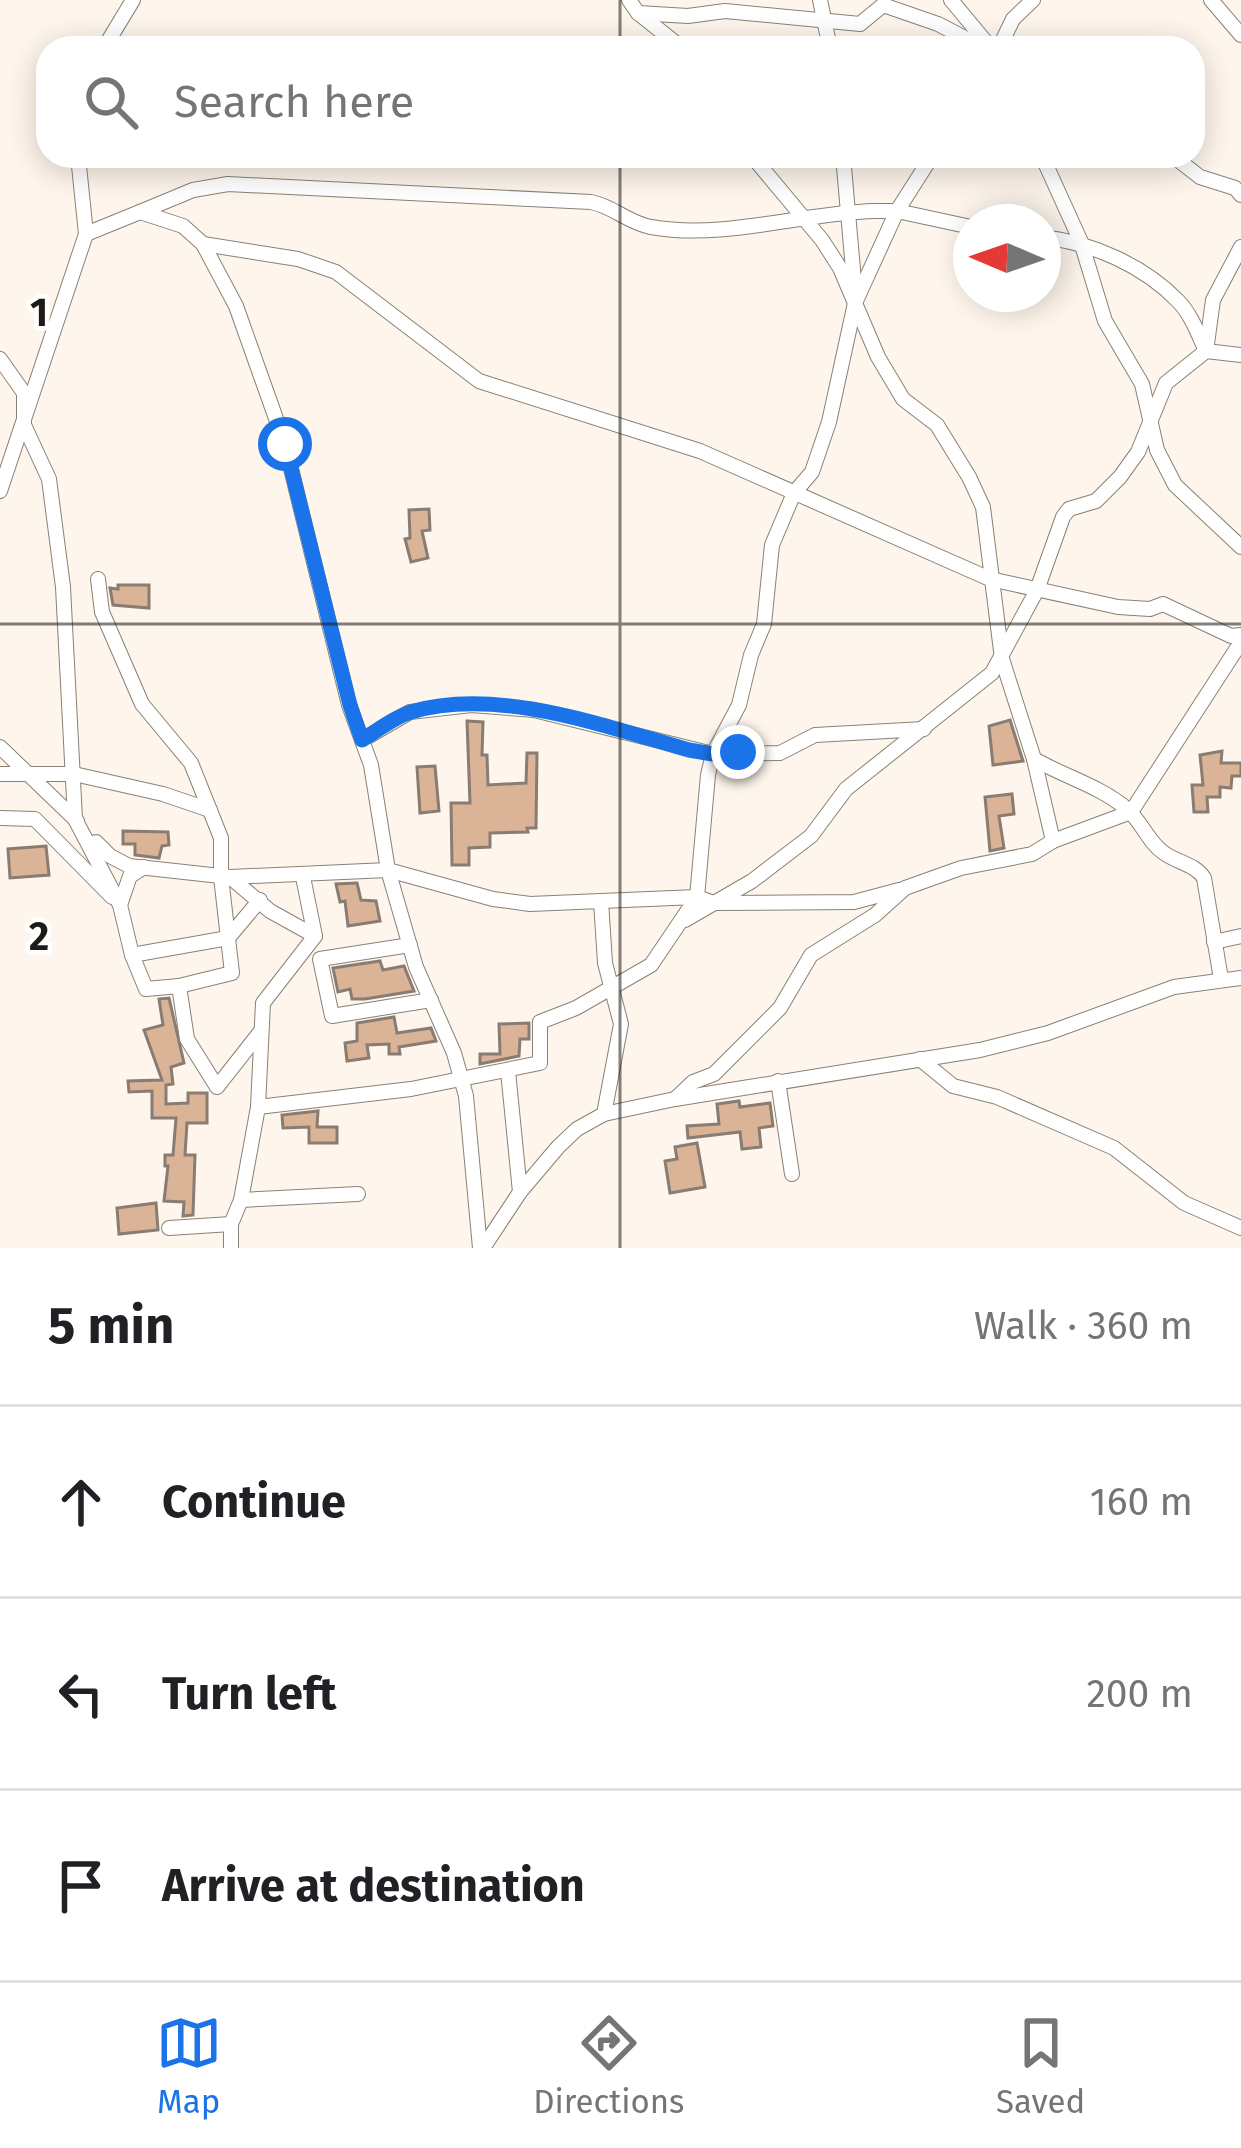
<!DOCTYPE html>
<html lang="en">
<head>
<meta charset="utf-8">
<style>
  body { margin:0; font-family:"Fira Sans",sans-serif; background:#f2f2f2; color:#202124 }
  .compass { position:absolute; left:953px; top:204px; width:108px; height:108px; border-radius:50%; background:#fff; box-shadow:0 6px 30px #0003; rotate:272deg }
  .stop { position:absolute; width:36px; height:36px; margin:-27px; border:9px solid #1a73e8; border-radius:50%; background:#fff }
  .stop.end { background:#1a73e8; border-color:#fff; box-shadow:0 3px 12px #0008 }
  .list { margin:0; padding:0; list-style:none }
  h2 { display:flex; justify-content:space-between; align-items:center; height:156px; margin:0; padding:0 48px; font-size:51px }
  h2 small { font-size:39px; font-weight:400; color:#757577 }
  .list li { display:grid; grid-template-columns:78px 1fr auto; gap:36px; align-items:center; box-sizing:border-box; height:192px; padding:0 48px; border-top:3px solid #e0e0e0 }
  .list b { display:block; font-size:45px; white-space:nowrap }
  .list em { font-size:39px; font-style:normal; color:#757577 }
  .icon { flex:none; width:66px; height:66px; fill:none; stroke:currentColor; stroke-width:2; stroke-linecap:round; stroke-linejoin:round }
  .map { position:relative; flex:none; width:1241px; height:1248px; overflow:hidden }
  .search { position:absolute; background:#fff; box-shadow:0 6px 30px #0003; left:36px; right:36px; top:36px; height:132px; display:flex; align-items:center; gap:30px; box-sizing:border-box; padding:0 42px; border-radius:36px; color:#757577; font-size:45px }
  .sheet { height:732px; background:#fff }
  nav { display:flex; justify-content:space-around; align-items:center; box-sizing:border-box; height:168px; border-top:3px solid #e0e0e0; background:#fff; font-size:33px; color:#757577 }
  nav a { display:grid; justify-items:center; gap:6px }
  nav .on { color:#1a73e8 }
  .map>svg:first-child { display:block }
  .building { fill:#dbb396; stroke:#887c73; stroke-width:3 }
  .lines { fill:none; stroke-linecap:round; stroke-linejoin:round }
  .minor-casing { stroke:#898175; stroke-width:16 }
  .minor { stroke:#fff; stroke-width:14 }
  .route { stroke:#1a73e8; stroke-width:15 }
  .grid { fill:none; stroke:#1e1a16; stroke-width:3; stroke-opacity:0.55 }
  .grid-label { font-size:39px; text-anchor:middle; font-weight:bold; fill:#1e1a16; stroke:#fff; stroke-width:9; stroke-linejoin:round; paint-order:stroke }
</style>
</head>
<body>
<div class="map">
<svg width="1241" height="1248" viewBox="0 0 1241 1248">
  <rect width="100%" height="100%" fill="#fef6ec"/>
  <g class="building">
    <polygon points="429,509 430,530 422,531 428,558 411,562 405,539 410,538 409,510"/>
    <polygon points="118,585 149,585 149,608 113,605 110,588 118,589"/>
    <polygon points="1010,720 1023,761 993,765 989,726"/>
    <polygon points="467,721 483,722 482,755 487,755 488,785 526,783 527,753 537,753 536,828 527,828 528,832 490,833 490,847 469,848 469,865 452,865 451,803 470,803"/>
    <polygon points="1222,751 1221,763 1241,763 1241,776 1232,776 1231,788 1220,787 1220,797 1207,797 1208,812 1194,812 1192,785 1203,785 1200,755"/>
    <polygon points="435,766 439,811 420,813 417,767"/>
    <polygon points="1012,794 1014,814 999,816 1004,848 990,851 985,797"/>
    <polygon points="123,831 168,832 169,845 162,846 159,858 135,855 135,844 123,844"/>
    <polygon points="46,846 49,875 10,878 8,849"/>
    <polygon points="357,883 361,900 376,901 380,921 348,926 345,901 340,902 336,884"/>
    <polygon points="380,961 383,970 404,966 414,991 365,999 352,999 350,989 338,992 333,968"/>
    <polygon points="169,998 184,1063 171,1067 173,1084 166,1085 166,1104 188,1103 188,1093 207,1093 207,1123 187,1123 185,1155 195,1155 193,1215 183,1216 184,1202 164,1201 168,1166 165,1166 165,1155 173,1155 176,1118 152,1118 152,1091 129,1092 128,1081 162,1080 144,1030 163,1025 159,999"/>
    <polygon points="394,1017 397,1033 431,1028 436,1041 399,1047 400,1054 389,1054 389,1044 367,1045 369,1058 347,1061 345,1043 357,1041 357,1023"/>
    <polygon points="529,1023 529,1039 520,1039 519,1056 480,1064 480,1054 500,1054 499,1024"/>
    <polygon points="739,1101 740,1107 770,1103 773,1126 759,1128 761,1147 742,1149 740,1132 688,1138 687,1126 719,1124 717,1104"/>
    <polygon points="318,1111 317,1127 337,1127 337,1143 309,1143 309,1127 283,1128 282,1115"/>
    <polygon points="697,1143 705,1187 670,1193 665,1161 677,1159 675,1147"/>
    <polygon points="156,1203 158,1230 119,1234 117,1208"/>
  </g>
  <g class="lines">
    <defs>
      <g id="minor">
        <polyline points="629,0 638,13 682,48"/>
        <polyline points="820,0 830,48"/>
        <polyline points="951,0 990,47"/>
        <polyline points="1211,0 1241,35"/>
        <polyline points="638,13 688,16 725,11 860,24 883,5 938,24 984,48"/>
        <polyline points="104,48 133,0"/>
        <polyline points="999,48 1013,19 1033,0"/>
        <path d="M752 156 822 240 840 268 878 357 903 399 937 425 969 477 983 507 1002 659 1034 759C1065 777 1100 786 1127 809 1142 822 1148 842 1164 853 1178 863 1195 864 1204 878L1221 979"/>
        <polyline points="843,156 855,292"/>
        <polyline points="1042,156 1081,242 1105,321 1142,384 1157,450 1175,485 1241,547"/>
        <polyline points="1173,156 1200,177 1235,188 1241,195"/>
        <path d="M140 212 193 190 228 184 591 202C613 206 628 223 651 227 724 240 801 213 874 211H897L971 227"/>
        <polyline points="86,234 140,212 183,226 203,244 236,306 285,444 349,705 371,765 388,870 416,967 454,1053 466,1096 480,1248"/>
        <path d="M1043 237C1092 243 1143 265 1178 301 1191 314 1198 334 1206 351"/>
        <polyline points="203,244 298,259 336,272 479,381 700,451 990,579 1118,607 1150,609 1163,604 1231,636 1241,635"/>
        <polyline points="1206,351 1213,300 1241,247"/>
        <polyline points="0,359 24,393 24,425 49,479 63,587 75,819 120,905 132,955 146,989 179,986 187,1039 217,1087 261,1031"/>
        <polyline points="0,491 86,234 78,156"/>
        <polyline points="98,579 102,612 142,704 191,763 221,838 221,877 232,973 179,986"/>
        <polyline points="362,740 410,712 471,705 534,710 713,754 780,753 815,735 924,729"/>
        <polyline points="0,747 77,821"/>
        <polyline points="1034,759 1053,841"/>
        <polyline points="0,774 74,774 163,794 210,810"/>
        <polyline points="0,818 35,819 112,897"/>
        <polyline points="96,842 110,856 129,866 230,877 270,911 315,936"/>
        <polyline points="230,877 388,870 493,899 530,904 601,901 605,963 621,1024 604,1114"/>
        <polyline points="601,901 697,897 714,903 854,902 899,890"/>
        <polyline points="120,905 130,876 144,867"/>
        <polyline points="685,920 752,881 811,836 846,789 992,673 1037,590 1063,517 1069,509 1096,501 1120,477 1138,452 1166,383 1206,351 1241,355"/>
        <polyline points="1214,942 1241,936"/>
        <polyline points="410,945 320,959 332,1016 431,1000"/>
        <polyline points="132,955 228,938 260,900"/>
        <polyline points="920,1059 953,1086 997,1097 1114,1148 1184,1203 1241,1228"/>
        <polyline points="508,1071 520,1192"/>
        <polyline points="778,1081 792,1174"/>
        <polyline points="675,1099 693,1082 714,1074 780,1008 811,955 875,915 905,888 961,868 1032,854 1053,841 1131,812 1241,642"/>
        <polyline points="258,1107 411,1089 540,1063 540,1022 576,1008 651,965 697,897 708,775 713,754 739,705 751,655 764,624 772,545 794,493 812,472 829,422 855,303 897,211 932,156"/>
        <polyline points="241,1200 358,1194"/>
        <polyline points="169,1228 231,1224"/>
        <polyline points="231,1248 231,1224 241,1200 258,1107 263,1003 315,936 303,877"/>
        <polyline points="483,1248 520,1192 558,1147 577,1129 604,1114 675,1099 980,1050 1048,1033 1174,987 1241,978"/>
      </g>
    </defs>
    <use href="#minor" class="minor-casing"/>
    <use href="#minor" class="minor"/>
  </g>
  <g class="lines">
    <path class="route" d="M285 444 350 705 362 740C377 731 394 717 411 712 496 686 607 727 689 750L713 754 738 752"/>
  </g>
  <path class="grid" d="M620 0V48M620 156V1248M0 624H1241"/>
  <g class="grid-label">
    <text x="39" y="326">1</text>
    <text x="39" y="950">2</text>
  </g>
</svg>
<svg class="compass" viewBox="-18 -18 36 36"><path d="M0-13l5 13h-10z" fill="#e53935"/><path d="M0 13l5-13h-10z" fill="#757577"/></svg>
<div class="stop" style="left:285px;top:444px"></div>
<div class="stop end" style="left:738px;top:752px"></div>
<div class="search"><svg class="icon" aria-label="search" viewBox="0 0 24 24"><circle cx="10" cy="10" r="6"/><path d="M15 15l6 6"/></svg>Search here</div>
</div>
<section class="sheet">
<h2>5 min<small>Walk · 360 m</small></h2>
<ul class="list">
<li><svg class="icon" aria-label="ahead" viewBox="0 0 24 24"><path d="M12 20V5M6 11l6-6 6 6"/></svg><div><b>Continue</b></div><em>160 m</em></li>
<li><svg class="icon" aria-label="left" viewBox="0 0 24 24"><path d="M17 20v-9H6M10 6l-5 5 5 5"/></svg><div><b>Turn left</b></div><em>200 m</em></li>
<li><svg class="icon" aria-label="arrive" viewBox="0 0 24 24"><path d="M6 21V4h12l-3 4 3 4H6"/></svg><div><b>Arrive at destination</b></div></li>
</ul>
</section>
<nav>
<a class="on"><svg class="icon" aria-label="map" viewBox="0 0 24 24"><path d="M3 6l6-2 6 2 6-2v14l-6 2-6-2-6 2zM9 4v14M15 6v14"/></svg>Map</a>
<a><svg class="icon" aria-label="directions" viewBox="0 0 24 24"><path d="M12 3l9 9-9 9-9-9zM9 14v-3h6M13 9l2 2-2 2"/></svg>Directions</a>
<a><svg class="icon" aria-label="saved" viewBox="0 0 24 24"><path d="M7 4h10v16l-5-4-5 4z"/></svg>Saved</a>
</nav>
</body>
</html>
